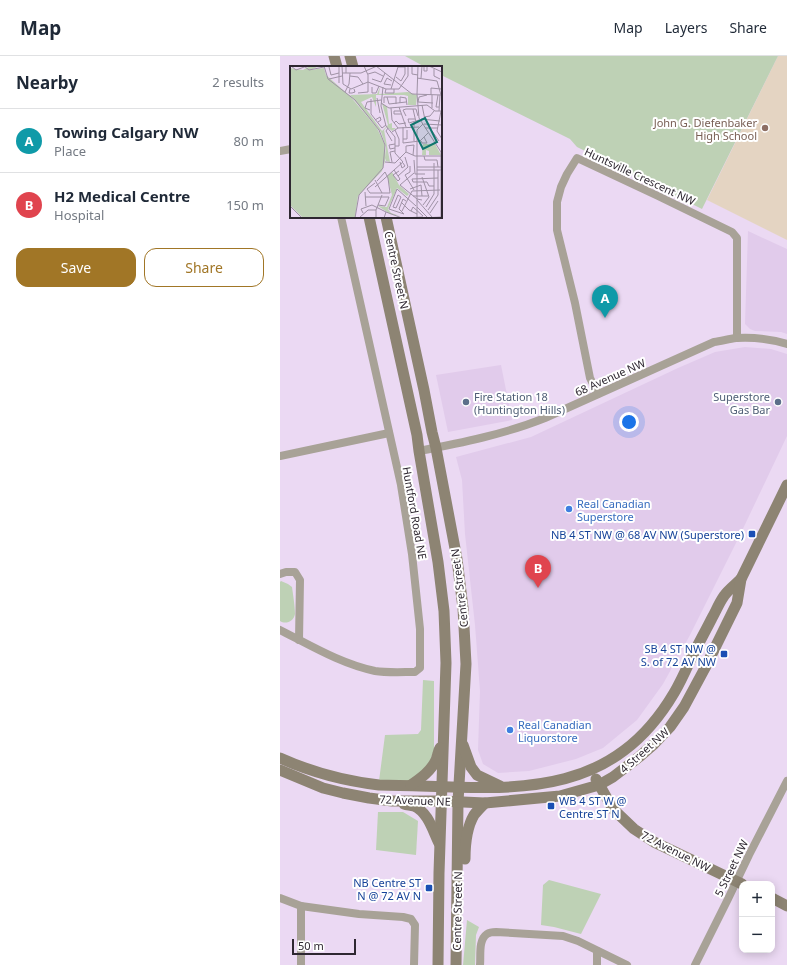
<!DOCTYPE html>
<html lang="en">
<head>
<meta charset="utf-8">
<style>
  body { margin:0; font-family:"Noto Sans",sans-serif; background:#f6f6f7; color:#1f2937 }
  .controls { position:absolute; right:12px; bottom:12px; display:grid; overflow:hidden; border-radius:8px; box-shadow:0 2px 10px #0003 }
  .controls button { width:36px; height:36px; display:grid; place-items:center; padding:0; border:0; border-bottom:1px solid #e0e1e3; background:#fff; color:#1f2937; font:20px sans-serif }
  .scale { position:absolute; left:12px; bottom:10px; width:64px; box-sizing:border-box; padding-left:4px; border:2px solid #2e2731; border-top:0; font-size:11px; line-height:14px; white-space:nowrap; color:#2e2731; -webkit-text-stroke:3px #fff; paint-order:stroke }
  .you { position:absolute; left:349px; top:366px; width:14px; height:14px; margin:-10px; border:3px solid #fff; border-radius:50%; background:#1a73e8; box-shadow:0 0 0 6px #1a73e833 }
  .badge { display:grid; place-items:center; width:26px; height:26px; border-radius:50%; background:#a17626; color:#fff; font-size:13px; font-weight:700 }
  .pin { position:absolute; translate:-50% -33px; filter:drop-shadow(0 1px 2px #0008) }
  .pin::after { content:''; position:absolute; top:21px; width:14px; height:12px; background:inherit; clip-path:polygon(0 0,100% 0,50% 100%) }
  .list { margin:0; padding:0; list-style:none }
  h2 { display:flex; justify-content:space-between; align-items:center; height:52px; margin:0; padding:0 16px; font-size:17px }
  h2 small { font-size:13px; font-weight:400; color:#747a83 }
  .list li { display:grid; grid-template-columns:26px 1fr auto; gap:12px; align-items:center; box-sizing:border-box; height:64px; padding:0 16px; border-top:1px solid #e0e1e3 }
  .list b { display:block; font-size:15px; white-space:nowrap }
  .list p { margin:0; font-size:13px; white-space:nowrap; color:#747a83 }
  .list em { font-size:13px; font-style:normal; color:#747a83 }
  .actions { display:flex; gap:8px; padding:12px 16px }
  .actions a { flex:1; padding:9px 0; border:1px solid #a17626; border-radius:12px; text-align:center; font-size:14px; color:#a17626 }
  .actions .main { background:#a17626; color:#fff }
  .map { position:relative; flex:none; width:507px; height:909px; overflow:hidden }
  header { display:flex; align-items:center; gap:24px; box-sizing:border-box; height:56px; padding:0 20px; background:#fff; border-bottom:1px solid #e0e1e3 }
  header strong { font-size:19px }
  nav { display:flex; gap:22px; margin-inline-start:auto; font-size:14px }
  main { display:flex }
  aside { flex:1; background:#fff }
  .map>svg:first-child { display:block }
  .built { fill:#e1cbeb }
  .education { fill:#e4d4c2 }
  .green { fill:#bed1b5 }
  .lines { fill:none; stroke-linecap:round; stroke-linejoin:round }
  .street { stroke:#a8a297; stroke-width:8 }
  .secondary { stroke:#8d8473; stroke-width:11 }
  .education-dot { fill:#8d6e63; stroke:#fff; stroke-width:1.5 }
  .service-dot { fill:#5c6f8a; stroke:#fff; stroke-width:1.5 }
  .shop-dot { fill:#3f7fe0; stroke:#fff; stroke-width:1.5 }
  .transit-dot { fill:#1a4fb4; stroke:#fff; stroke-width:1.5 }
  .labels { text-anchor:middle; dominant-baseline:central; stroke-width:4; stroke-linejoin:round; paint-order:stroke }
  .education-label { font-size:11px; fill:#785e54; stroke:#fff; text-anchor:end }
  .street-label { font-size:11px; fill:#2e2731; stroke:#fff }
  .service-label { font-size:11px; fill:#4e5e75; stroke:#fff; text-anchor:start }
  .shop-label { font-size:11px; fill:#366cbe; stroke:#fff; text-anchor:start }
  .transit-label { font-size:11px; fill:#164399; stroke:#fff; text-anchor:end }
  .inset-road { fill:none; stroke:#9f92a5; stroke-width:1 }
  .view { fill:#0f766e; fill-opacity:0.15; stroke:#0f766e; stroke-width:2 }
  .inset-edge { fill:none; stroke:#2e2731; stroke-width:2 }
</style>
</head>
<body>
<header>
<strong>Map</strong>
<nav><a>Map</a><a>Layers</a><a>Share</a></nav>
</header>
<main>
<aside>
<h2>Nearby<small>2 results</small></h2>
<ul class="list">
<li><span class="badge" style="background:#0f9aa8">A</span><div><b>Towing Calgary NW</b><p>Place</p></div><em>80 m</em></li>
<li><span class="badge" style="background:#e0444e">B</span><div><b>H2 Medical Centre</b><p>Hospital</p></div><em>150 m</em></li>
</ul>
<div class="actions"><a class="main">Save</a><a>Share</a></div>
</aside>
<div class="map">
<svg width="507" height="909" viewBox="0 0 507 909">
  <rect width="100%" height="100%" fill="#ebd9f3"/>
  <g class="built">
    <polygon points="468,175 507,193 507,278 501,276 475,275 470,273 465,268"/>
    <polygon points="465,291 491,293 507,298 507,380 460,479 410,579 383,628 357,664 323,692 296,703 249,715 218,717 203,708 198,694 200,635 195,569 185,478 182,424 176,401 251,381 398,312 435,296"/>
    <polygon points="221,309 232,364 168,376 156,319"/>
  </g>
  <polygon class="education" points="498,0 507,0 507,184 427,144"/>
  <g class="green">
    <polygon points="125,0 498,0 422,153 297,91 290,83 161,19 161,11 145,11"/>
    <path d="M1 525 8 528 12 531C13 538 15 551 15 558 14 565 6 569 0 565V526Z"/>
    <polygon points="143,624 154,625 154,694 148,711 129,725 99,725 105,679 138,678 141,674"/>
    <polygon points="98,756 123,756 138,765 136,799 96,794"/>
    <polygon points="269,824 321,838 301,878 274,871 261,869 263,829"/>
    <polygon points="187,864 199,871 196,879 195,909 183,909"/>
  </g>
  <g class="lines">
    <g class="street">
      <polyline points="0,95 11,93"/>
      <polyline points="318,338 310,322 295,247 277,174 277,146 281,131 287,118 297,102 378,140 452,176 457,182 457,282"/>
      <path d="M139 395C181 387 225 378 265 362L434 286C441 285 449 283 456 282 473 281 491 283 507 288"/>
      <polyline points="0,400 109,377"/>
      <polyline points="0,518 6,516 15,516 20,524 19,584"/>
      <path d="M0 574C30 589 61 608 95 615 107 617 123 616 135 616L140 612V573L132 498 121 429 61 161"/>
      <polyline points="0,842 21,850 79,858 123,861 131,863 135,869 134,909"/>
      <polyline points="21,909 21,850"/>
      <path d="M200 909C201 900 198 884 207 878 210 876 213 876 216 876L283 880 298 885 347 909"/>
      <polyline points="317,909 317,895"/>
      <polyline points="415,909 448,843 469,799 507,725"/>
    </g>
    <g class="secondary">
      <polyline points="54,0 57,11"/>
      <polyline points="70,0 73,11"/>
      <polyline points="89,161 137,379 139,395 158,506 164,555 166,607 159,817 158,909"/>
      <polyline points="106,161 144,334 152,376 156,392 177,503 183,552 186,608 178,746 176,909"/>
      <polyline points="183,689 191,711 197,719 220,730"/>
      <path d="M0 702C31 716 65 725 99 729 214 730 325 754 394 637 400 627 405 616 410 605 417 590 425 576 432 562 436 555 439 547 444 540 448 534 455 529 461 523"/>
      <polyline points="0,714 43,732 63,737 89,742 112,745 161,745 205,747 280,740 319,729 333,721 359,701 374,688 390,671 404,651 425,612 457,547 461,523 507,429"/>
      <polyline points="316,723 333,753 354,773 374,786 462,828"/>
      <path d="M131 729C141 722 151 715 156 704 158 699 158 695 160 692"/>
      <path d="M124 748C127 749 131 749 134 750 148 756 153 775 159 787"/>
      <path d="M185 803C185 789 187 771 194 759 197 755 201 751 205 747"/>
      <polyline points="492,842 507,850"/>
    </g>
  </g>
  <circle class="education-dot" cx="485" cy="72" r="4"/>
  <g class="service-dot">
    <circle cx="186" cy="346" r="4"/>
    <circle cx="498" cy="346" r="4"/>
  </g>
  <g class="shop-dot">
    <circle cx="289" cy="453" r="4"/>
    <circle cx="230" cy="674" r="4"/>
  </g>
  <g class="transit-dot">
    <rect x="468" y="474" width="8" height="8" rx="2"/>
    <rect x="440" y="594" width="8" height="8" rx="2"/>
    <rect x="267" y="746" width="8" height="8" rx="2"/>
    <rect x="145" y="828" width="8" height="8" rx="2"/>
  </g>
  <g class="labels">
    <g class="education-label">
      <text x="477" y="66">John G. Diefenbaker<tspan x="477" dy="13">High School</tspan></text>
    </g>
    <g class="street-label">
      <text transform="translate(360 120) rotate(25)">Huntsville Crescent NW</text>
      <text transform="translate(117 214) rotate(78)">Centre Street N</text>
      <text transform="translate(330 321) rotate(-24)">68 Avenue NW</text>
      <text transform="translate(135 457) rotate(80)">Huntford Road NE</text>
      <text transform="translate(179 532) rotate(-97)">Centre Street N</text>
      <text transform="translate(364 694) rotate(-42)">4 Street NW</text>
      <text transform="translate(135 744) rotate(2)">72 Avenue NE</text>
      <text transform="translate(396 795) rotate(27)">72 Avenue NW</text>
      <text transform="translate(451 812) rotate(-64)">5 Street NW</text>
      <text transform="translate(177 855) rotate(-89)">Centre Street N</text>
    </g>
    <g class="service-label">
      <text x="194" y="340">Fire Station 18<tspan x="194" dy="13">(Huntington Hills)</tspan></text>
      <text x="490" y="340" text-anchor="end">Superstore<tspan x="490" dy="13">Gas Bar</tspan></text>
    </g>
    <g class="shop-label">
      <text x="297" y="447">Real Canadian<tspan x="297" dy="13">Superstore</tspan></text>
      <text x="238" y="668">Real Canadian<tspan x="238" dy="13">Liquorstore</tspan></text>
    </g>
    <g class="transit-label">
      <text x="464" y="478">NB 4 ST NW @ 68 AV NW (Superstore)</text>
      <text x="436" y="592">SB 4 ST NW @<tspan x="436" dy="13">S. of 72 AV NW</tspan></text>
      <text x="279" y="744" text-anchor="start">WB 4 ST W @<tspan x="279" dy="13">Centre ST N</tspan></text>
      <text x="141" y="826">NB Centre ST<tspan x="141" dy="13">N @ 72 AV N</tspan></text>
    </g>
  </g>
  <g transform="translate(10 10)">
    <rect width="152" height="152" fill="#ebd9f3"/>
    <path d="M20 0H29L21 4 34 2 36 9 60 30 87 62 95 79 96 92 92 105 68 130 65 152H13L0 139V2L13 4ZM90 21 89 28 118 26 127 29 126 39H118V30L114 29H86V41L82 31 71 36 92 65 98 59 92 37 97 41 99 58 102 57V62H106L102 65 97 61 94 64 100 96 96 95V81L91 66 60 29 87 28ZM133 78H145L151 89H139V85L136 84V89H132ZM102 106 109 119 119 128 117 130 107 122 98 143 101 147 110 150 100 148 88 140 97 141 102 129 97 110Z" fill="#bed1b5"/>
    <path class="inset-road" d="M1 0 6 4 17 0M14 0 19 4 34 1M34 0 38 13 65 34 89 64 95 79 93 102 69 129 65 152M49 0V17M52 0 53 18 61 23 78 16 96 23H109L118 10V0M86 0 122 28 152 29M122 0V8L128 9M134 0V5H137V0M139 0 152 6M39 1 41 9 49 7M144 3V10L150 13M52 7H71L87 0M56 7V0H67M78 8 85 6 93 10M60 10 68 11 73 18M106 11 111 15 115 8V1H108M127 12 147 15 151 29M131 12 132 0M39 13 52 10M82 13 91 16 95 7M101 19 94 18 97 12 102 15M82 21V27H86L89 20M60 23 59 27H62L65 26 64 23M96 23 95 27H104V23M101 23 108 1M55 26 59 18 60 7M68 27 78 26V9L74 0M127 28 128 0M127 28 129 52 151 86V152M137 29 129 31 128 36 143 37M141 29V22L151 23M142 29V42M148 29 146 41H149M97 31 99 38 116 36M87 32 90 47M81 33V48L92 62 96 59M91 37 99 42 137 39 145 45H152M94 37V31H106V38M110 37V31L116 32 117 39M132 39 135 54M109 41 116 61M101 42 102 54 108 62M123 43 126 56M80 44 75 42 77 36 91 34M110 45H104V48H111M149 45 150 29M151 45 147 65 152 73M116 50 113 44 116 43H126L128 50M134 51 140 50 144 45M125 53H118L119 57 129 54M131 53 150 55M85 54 90 51 91 54 88 56M104 57 106 55 109 58 116 57M134 58 152 59M113 61V77L130 75 138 67M98 62 96 65 102 75M135 62H148M105 64 109 73V80H105M142 65 149 75M102 66 108 62 129 61M113 73H117V64M124 75V56M131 75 132 77H137L134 71M105 82 100 83 99 79 105 78M116 86V80L124 79 123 89M134 90 135 94H147L148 101M124 94 125 108H135M95 96 105 97 116 86 125 90H152M102 96 100 86 105 85M110 96 112 102 115 100 113 97M120 100V106L115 109 124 124M127 101H151M104 104 110 113 108 115 103 109 109 105M127 104H152M124 107 110 119 127 133 132 134M108 110 118 101 115 91M132 111 139 131 133 139M85 114 92 127M85 117 77 123 80 127H100L98 112 95 106 87 115M144 120H139L137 116H123L122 113 148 112M85 121 113 96 105 87V71L96 60 91 40 93 21M120 123 131 119 132 130M75 126 76 140M108 129 111 131 106 142 103 141ZM123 130H138M75 131H99L95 140 88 139M127 134 142 151M116 135 113 133 109 143 114 148 99 143 107 123 126 140M111 136 119 144 127 148M0 140 12 152M127 141 137 151M136 141 144 128V97M138 144 148 129V104M112 145 122 125 150 124M121 145 123 141 133 150M73 147 71 143 82 139 96 146M140 147 148 135M69 152 78 144H86M86 152V144L92 129M94 152 96 146 112 152 133 151M127 152V64L133 58M132 152 152 151"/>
    <path class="view" d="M135 52 147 76 133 83 121 59Z"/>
    <rect width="152" height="152" class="inset-edge"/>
  </g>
</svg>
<div class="controls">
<button>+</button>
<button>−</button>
</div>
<div class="scale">50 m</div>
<div class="you"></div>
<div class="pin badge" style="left:325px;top:262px;background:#0f9aa8">A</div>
<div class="pin badge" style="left:258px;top:532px;background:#e0444e">B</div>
</div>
</main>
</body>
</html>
